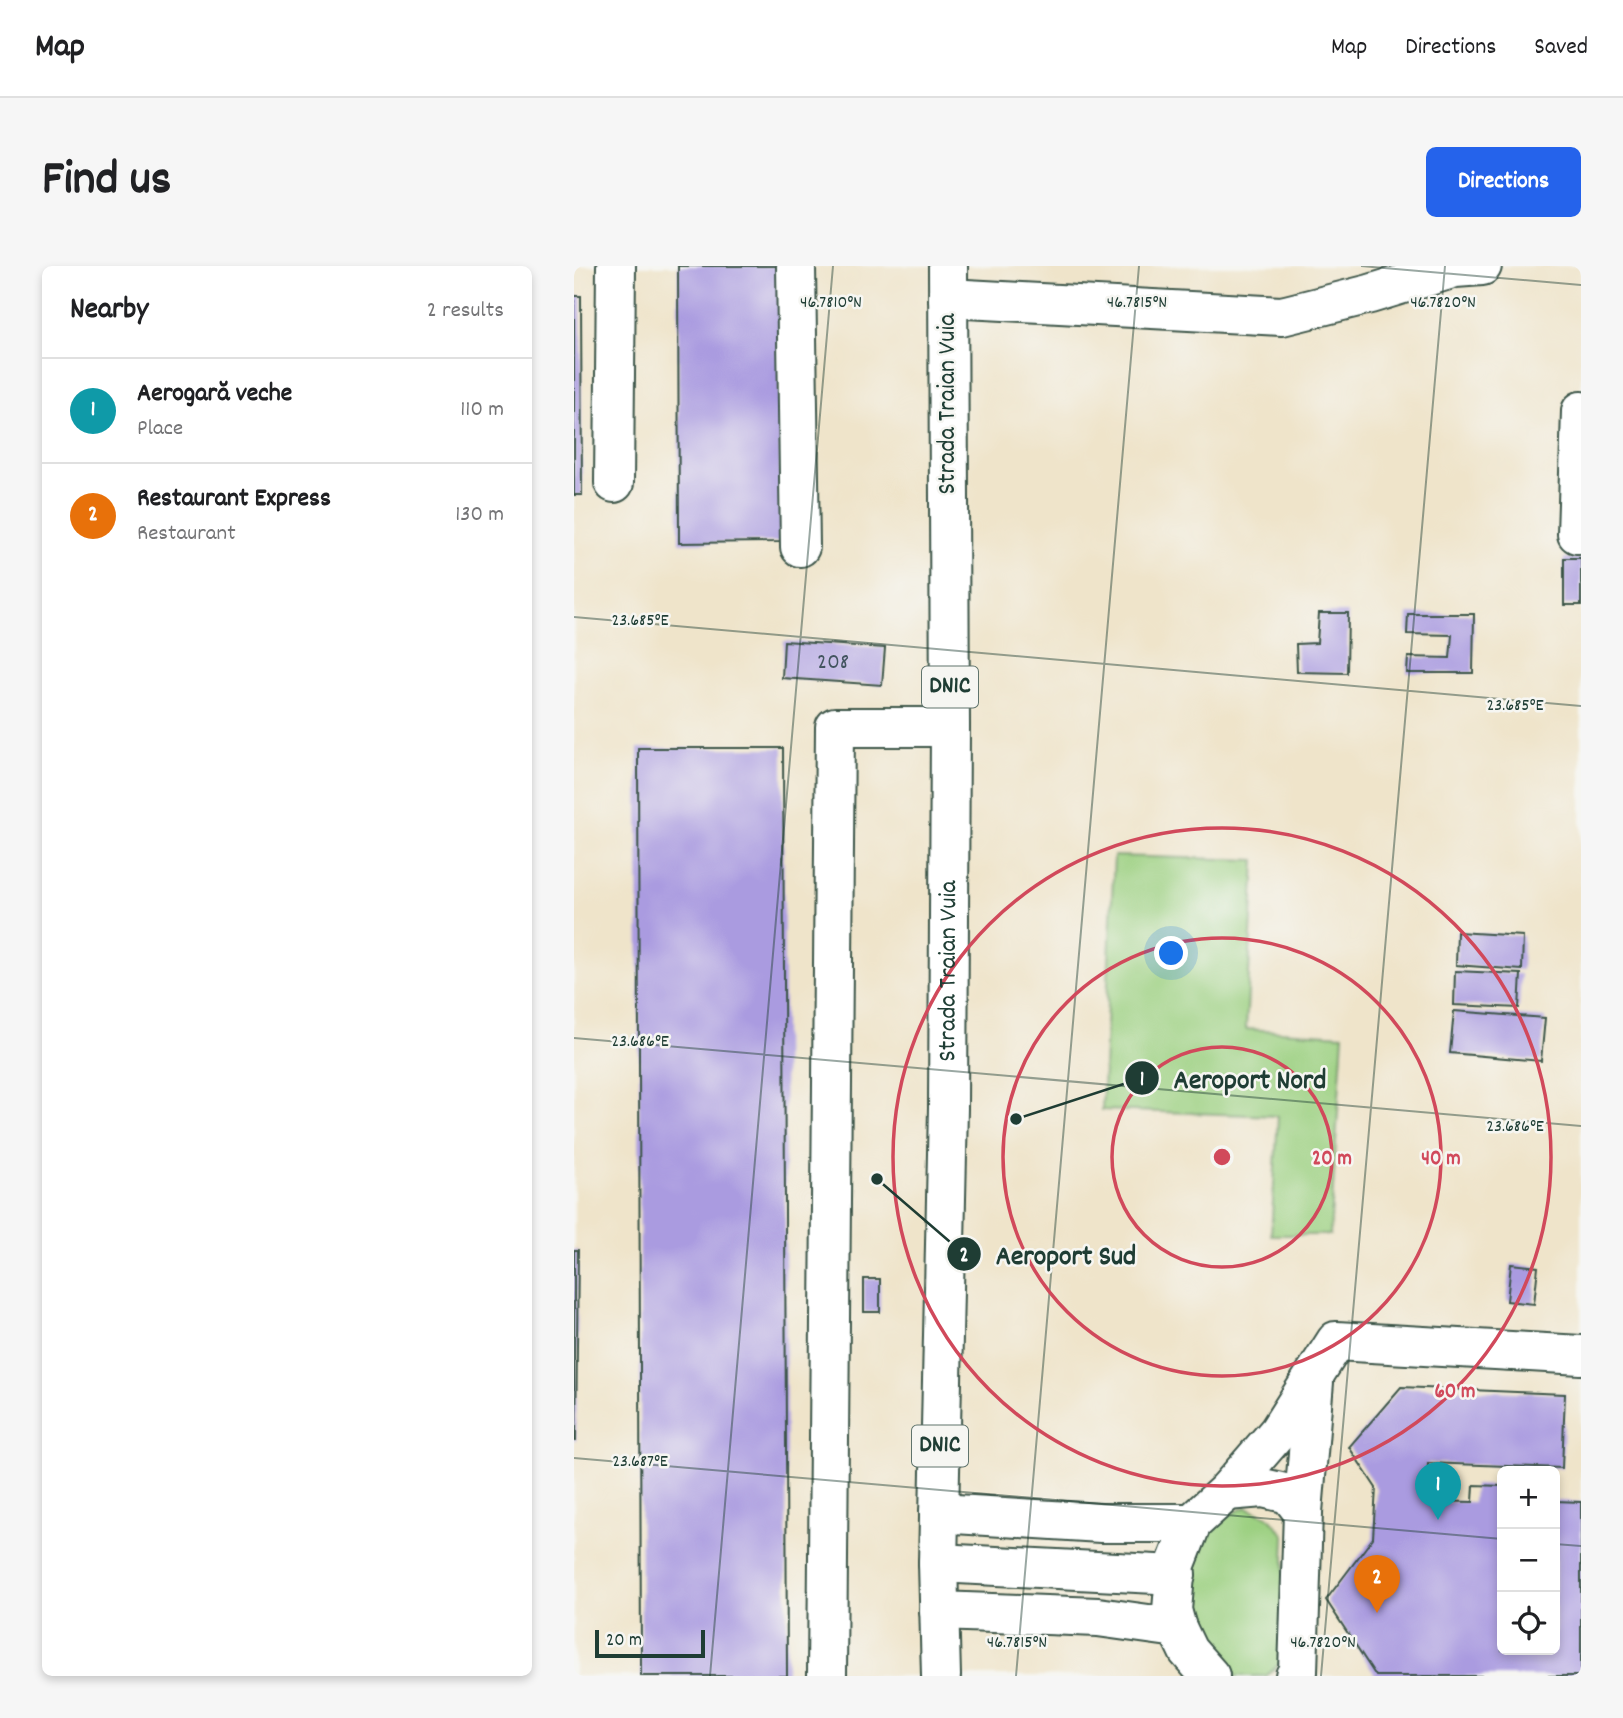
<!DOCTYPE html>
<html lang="en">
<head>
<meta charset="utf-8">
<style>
  body { margin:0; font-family:Dekko,sans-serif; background:#f6f6f6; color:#202124 }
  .controls { position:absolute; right:21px; bottom:21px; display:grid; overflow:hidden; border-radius:10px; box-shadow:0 4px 10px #0003 }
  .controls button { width:63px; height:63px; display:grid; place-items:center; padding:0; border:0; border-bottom:2px solid #e0e0e0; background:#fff; color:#202124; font:35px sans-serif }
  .scale { position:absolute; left:21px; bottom:18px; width:110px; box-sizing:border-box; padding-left:7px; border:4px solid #1f3d34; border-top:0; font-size:19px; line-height:24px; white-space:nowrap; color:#1f3d34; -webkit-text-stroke:5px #f6f6f2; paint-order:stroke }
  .you { position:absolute; left:598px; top:688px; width:24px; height:24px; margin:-18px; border:5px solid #fff; border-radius:50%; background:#1a73e8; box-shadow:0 0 0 10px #1a73e833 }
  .badge { display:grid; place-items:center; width:46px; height:46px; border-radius:50%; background:#2563eb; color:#fff; font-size:23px; font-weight:700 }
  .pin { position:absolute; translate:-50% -58px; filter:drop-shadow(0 2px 4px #0008) }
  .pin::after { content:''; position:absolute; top:37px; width:24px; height:21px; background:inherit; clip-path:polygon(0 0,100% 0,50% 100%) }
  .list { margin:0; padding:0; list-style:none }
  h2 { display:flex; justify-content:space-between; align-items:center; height:91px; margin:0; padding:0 28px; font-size:30px }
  h2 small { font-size:23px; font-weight:400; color:#757577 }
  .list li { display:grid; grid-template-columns:46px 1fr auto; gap:21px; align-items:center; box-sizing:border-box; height:105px; padding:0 28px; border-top:2px solid #e0e0e0 }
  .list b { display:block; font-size:26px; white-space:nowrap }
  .list p { margin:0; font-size:23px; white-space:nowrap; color:#757577 }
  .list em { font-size:23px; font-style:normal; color:#757577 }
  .icon { flex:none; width:38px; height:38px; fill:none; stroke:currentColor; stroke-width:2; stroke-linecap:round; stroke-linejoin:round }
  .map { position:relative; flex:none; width:1007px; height:1410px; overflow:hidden; border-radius:10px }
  header { display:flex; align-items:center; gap:42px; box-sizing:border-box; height:98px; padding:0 35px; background:#fff; border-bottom:2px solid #e0e0e0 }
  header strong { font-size:33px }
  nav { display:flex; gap:38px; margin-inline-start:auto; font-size:24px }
  .intro { display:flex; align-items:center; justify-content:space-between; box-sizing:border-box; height:168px; padding:0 42px }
  h1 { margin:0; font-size:49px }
  .button { padding:18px 32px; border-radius:10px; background:#2563eb; color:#fff; font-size:24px; font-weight:700 }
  main { display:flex; gap:42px; padding:0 42px }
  aside { flex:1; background:#fff; border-radius:10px; box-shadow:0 4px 10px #0003 }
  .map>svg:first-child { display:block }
  .green { fill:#9cd081; stroke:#5e865a; stroke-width:2 }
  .building { fill:#aa9be0 }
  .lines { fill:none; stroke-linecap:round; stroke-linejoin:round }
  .minor-casing { stroke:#3e564a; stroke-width:42 }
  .major-casing { stroke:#3e564a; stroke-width:42 }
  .minor { stroke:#fff; stroke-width:38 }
  .major { stroke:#fff; stroke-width:38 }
  .ticks { fill:none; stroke:#1f3d34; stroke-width:2; stroke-opacity:0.45 }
  .ring { fill:none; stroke:#d1495b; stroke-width:3.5 }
  .labels { text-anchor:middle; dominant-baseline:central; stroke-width:5; stroke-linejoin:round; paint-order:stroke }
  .number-label { font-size:23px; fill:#42545f }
  .shield { fill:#f6f6f2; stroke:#60746d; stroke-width:2 }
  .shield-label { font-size:24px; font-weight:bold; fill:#1f3d34 }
  .street-label { font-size:26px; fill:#1f3d34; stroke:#f6f6f2 }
  .ticks-label { font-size:18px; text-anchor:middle; fill:#1f3d34; stroke:#f6f6f2; stroke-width:5; stroke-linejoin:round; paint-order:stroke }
  .centre { fill:#d1495b; stroke:#f6f6f2; stroke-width:3.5 }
  .ring-label { font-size:21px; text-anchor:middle; font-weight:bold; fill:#d1495b; stroke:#f6f6f2; stroke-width:5; stroke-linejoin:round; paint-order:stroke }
  .leader { fill:none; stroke:#1f3d34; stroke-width:2.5 }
  .callout-dot { fill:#1f3d34; stroke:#f6f6f2; stroke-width:2.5 }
  .mark-label { font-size:21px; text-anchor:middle; font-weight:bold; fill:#fff }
  .callout-label { font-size:28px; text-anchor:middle; font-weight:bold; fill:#1f3d34; stroke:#f6f6f2; stroke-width:5; stroke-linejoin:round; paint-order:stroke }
</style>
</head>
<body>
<header>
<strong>Map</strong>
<nav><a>Map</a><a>Directions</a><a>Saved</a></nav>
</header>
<div class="intro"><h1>Find us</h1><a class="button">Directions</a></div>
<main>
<aside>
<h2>Nearby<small>2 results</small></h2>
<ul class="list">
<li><span class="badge" style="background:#0f9aa8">1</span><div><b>Aerogară veche</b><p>Place</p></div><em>110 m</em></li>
<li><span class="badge" style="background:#e8710a">2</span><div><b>Restaurant Express</b><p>Restaurant</p></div><em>130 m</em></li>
</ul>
</aside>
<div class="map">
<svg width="1007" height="1410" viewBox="0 0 1007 1410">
  <rect width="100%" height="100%" fill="#f6f6f2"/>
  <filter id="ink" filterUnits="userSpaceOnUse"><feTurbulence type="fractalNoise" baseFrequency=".0143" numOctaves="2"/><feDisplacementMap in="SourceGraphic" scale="14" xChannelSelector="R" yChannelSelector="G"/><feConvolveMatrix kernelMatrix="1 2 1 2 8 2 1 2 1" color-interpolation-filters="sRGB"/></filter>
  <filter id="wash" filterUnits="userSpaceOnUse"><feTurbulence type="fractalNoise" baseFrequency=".00686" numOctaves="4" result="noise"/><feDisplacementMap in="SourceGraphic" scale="28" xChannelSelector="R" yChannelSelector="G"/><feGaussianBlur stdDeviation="1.57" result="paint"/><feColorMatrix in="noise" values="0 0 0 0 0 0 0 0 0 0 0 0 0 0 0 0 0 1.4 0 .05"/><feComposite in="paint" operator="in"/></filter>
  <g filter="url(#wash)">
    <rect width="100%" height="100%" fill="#efe4ca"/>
    <g class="green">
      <polygon points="540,590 681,594 672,763 769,769 756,969 697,969 704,850 528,844"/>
      <polygon points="672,1241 694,1250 711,1269 706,1397 692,1410 653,1410 645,1406 614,1347 618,1299 628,1274 647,1252"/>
    </g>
    <g id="blocks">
      <g class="building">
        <polygon points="104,0 205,0 207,276 105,277"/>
        <polygon points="0,30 7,30 8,229 0,229"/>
        <rect x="990" y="292" width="17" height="47"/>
        <polygon points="745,347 774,347 773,407 723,406 722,378 743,377"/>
        <polygon points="834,348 900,348 899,407 833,407 834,391 876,392 878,369 833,368"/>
        <polygon points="210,375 311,382 308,419 208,412"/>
        <polygon points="64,482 209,482 213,1410 67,1410"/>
        <polygon points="883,666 949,670 948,704 882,699"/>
        <polygon points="881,705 947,708 945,742 880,739"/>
        <polygon points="880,745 971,752 967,795 876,787"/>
        <polygon points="0,984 4,984 2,1175 0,1175"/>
        <polygon points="937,998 964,1001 960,1038 933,1035"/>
        <rect x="290" y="1013" width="16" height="33"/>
        <polygon points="827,1121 991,1128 988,1202 854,1197 852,1235 899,1236 900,1219 928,1220 928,1384 981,1384 981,1235 1007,1236 1007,1410 802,1410 752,1334 799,1272 802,1222 775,1181"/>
      </g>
    </g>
  </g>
  <g filter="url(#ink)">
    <use href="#blocks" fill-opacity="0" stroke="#3e564a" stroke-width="2"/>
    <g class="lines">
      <defs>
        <g id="minor">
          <polyline points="222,0 226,281"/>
          <polyline points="374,32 708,50 796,28 881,2 908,0"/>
          <polyline points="1007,145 1003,268 1007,268"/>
          <polyline points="40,217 42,0"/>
          <polyline points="653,1225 689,1222 715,1228 729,1246 724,1406 721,1410"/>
          <polyline points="729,1246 740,1116"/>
          <polyline points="365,1247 527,1257 618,1257"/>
          <polyline points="364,1297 602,1309"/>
          <polyline points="365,1345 524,1351 603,1362"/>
          <polyline points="253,1410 261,461 376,461"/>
          <polyline points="636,1410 614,1385 603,1362 598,1344 602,1298 618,1257 653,1225 704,1166 762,1075 1007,1089"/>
        </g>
        <g id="major">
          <path id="s1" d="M367 1410 364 1297 374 842 376 461 374 0"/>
        </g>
      </defs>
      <use href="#minor" class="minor-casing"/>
      <use href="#major" class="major-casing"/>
      <use href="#minor" class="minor"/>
      <use href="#major" class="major"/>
    </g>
  </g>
  <path class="ticks" d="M787 0 1007 19M0 351 1007 440M0 772 1007 860M0 1192 928 1273M981 1278 1007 1280M136 1410 259 0M442 1410 565 0M747 1410 871 0"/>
  <g class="ring">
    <circle cx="648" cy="891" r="110"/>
    <circle cx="648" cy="891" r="219"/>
    <circle cx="648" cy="891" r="329"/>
  </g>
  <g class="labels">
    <g class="number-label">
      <text x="259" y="397">208</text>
    </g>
    <g class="shield">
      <rect x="348" y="400.5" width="56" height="41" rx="5"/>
      <rect x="338" y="1159.5" width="56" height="41" rx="5"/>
    </g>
    <g class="shield-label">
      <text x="376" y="421">DN1C</text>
      <text x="366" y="1180">DN1C</text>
    </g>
    <g class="street-label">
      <text transform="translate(374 138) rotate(-90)">Strada Traian Vuia</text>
      <text stroke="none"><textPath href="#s1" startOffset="705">Strada Traian Vuia</textPath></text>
    </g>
  </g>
  <g class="ticks-label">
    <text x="257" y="41">46.7810°N</text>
    <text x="563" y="41">46.7815°N</text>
    <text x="869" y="41">46.7820°N</text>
    <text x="66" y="359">23.685°E</text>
    <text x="941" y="444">23.685°E</text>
    <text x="66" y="780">23.686°E</text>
    <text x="941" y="865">23.686°E</text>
    <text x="66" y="1200">23.687°E</text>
    <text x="443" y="1381">46.7815°N</text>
    <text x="749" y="1381">46.7820°N</text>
  </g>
  <circle cx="648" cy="891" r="10" class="centre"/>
  <g class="ring-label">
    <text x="758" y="898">20 m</text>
    <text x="867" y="898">40 m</text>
    <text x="881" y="1131">60 m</text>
  </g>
  <path class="leader" d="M442 853L568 812M303 913L390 988"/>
  <g class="callout-dot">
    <circle cx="442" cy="853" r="7"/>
    <circle cx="303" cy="913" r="7"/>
    <circle cx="568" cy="812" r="18"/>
    <circle cx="390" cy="988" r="18"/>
  </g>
  <g class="mark-label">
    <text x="568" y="819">1</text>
    <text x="390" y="995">2</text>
  </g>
  <g class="callout-label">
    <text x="676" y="822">Aeroport Nord</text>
    <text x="492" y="998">Aeroport Sud</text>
  </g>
</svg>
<div class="controls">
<button>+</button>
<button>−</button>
<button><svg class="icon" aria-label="locate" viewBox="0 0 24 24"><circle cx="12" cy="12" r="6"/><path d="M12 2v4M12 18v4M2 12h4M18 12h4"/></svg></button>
</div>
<div class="scale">20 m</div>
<div class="you"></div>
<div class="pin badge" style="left:864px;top:1254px;background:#0f9aa8">1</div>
<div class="pin badge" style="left:803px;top:1347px;background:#e8710a">2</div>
</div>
</main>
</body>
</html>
